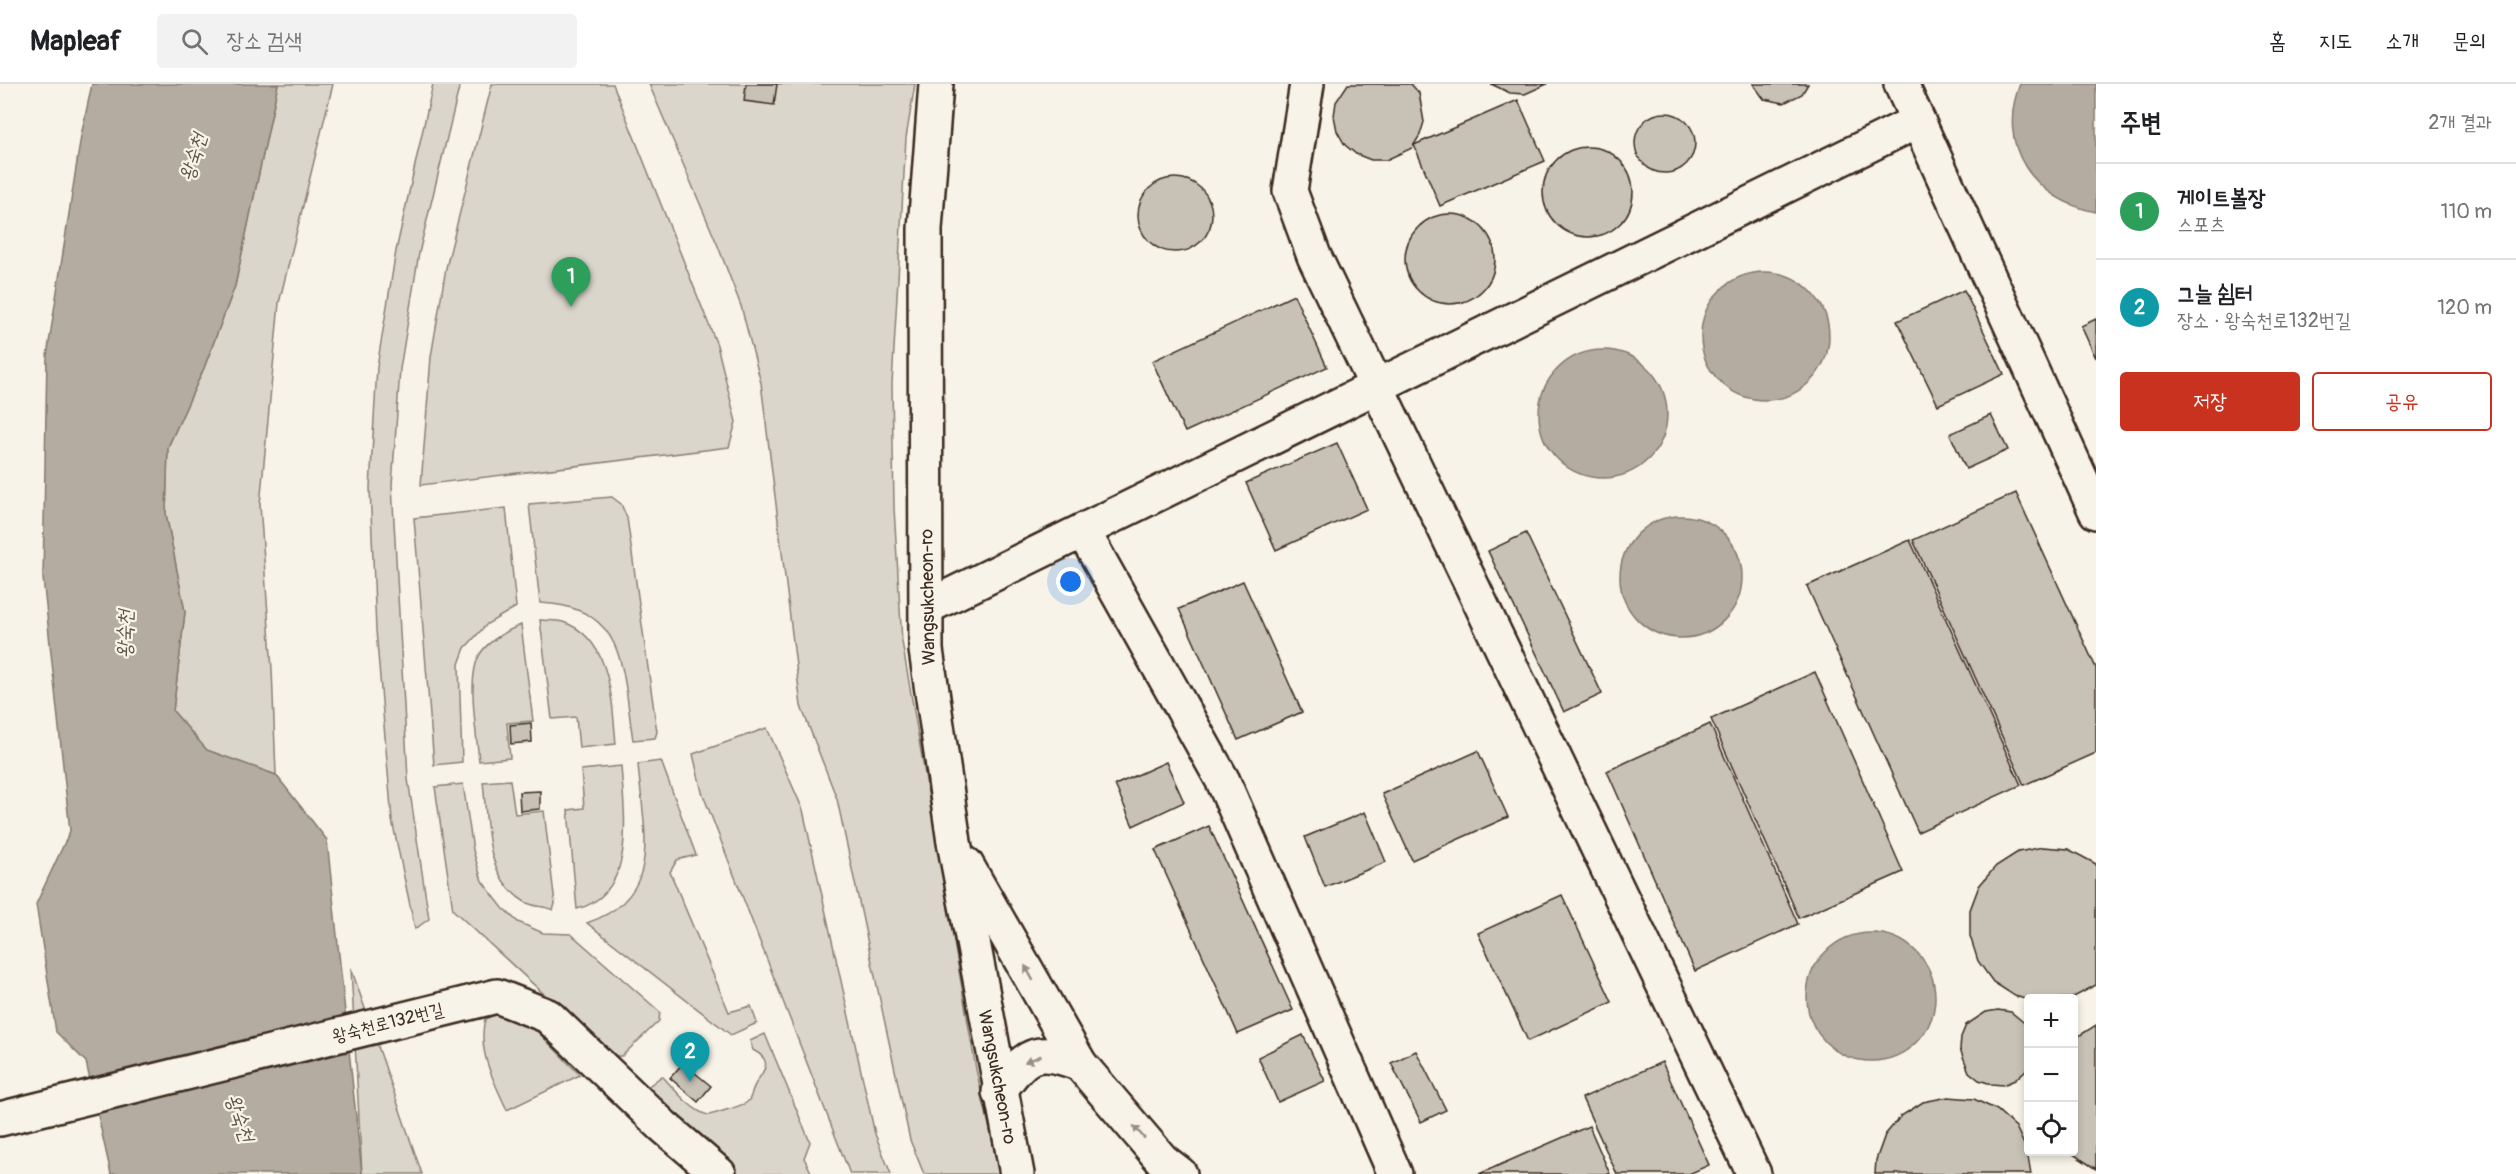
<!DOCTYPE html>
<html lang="ko">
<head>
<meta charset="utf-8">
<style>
  body { margin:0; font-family:Pangolin,"Poor Story",sans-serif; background:#f2f2f2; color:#202124 }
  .controls { position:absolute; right:18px; bottom:18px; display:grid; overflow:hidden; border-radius:6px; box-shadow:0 3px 9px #0003 }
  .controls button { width:54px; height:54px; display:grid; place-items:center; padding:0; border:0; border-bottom:2px solid #e0e0e0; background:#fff; color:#202124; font:30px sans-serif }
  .you { position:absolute; left:1071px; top:498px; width:21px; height:21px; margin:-15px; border:4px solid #fff; border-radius:50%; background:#1a73e8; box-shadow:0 0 0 9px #1a73e833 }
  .badge { display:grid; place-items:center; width:39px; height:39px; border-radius:50%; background:#c8321e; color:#fff; font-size:20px; font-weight:700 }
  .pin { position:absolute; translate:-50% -50px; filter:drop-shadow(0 2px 3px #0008) }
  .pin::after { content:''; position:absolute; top:32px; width:21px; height:18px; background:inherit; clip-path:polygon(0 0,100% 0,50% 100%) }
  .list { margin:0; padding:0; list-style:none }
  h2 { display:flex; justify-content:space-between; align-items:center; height:78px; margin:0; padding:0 24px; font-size:26px }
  h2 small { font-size:20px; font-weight:400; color:#757577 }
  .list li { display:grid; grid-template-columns:39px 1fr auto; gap:18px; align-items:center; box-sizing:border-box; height:96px; padding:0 24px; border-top:2px solid #e0e0e0 }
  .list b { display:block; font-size:22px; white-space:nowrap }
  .list p { margin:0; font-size:20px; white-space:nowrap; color:#757577 }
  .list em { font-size:20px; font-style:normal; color:#757577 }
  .actions { display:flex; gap:12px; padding:18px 24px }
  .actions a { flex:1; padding:14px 0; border:2px solid #c8321e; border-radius:6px; text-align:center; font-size:21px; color:#c8321e }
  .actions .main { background:#c8321e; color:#fff }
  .icon { flex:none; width:33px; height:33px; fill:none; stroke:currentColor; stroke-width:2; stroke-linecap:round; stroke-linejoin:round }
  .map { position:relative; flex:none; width:2096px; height:1090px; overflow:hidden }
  header { display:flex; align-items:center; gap:36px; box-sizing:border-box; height:84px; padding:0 30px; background:#fff; border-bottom:2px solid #e0e0e0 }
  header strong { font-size:28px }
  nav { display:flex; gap:33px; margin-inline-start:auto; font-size:21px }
  .search { width:420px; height:54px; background:#f2f2f2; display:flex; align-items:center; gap:15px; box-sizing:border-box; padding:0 21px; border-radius:6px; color:#757577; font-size:22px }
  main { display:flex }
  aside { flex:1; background:#fff }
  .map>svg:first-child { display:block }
  .green { fill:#dbd6cb; stroke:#8b8074; stroke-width:1.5 }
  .water { fill:#b4aca0; stroke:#84786c; stroke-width:1.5 }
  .building { fill:#c8c1b6; stroke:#3b2a1e; stroke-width:1.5 }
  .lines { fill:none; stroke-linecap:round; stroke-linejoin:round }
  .minor-casing { stroke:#3b2a1e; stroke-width:38 }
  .minor { stroke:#f7f3e8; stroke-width:33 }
  .oneway { fill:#998e83 }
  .labels { text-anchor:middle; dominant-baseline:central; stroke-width:4.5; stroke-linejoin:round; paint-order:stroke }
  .street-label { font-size:18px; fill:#3b2a1e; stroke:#f7f3e8 }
  .water-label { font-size:20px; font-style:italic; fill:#5f5145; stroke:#f7f3e8 }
</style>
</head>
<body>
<header>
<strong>Mapleaf</strong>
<div class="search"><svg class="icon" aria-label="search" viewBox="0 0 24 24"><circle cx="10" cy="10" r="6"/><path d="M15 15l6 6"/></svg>장소 검색</div>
<nav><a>홈</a><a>지도</a><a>소개</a><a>문의</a></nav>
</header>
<main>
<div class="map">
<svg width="2096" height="1090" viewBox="0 0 2096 1090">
  <rect width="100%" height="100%" fill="#f7f3e8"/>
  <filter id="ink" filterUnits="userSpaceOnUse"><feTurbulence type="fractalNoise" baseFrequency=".0167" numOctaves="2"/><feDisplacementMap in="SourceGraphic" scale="12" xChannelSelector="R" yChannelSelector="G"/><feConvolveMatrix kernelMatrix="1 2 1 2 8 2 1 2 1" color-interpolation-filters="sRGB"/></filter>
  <g filter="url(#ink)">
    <g class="green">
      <polygon points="278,0 333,0 279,219 260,421 272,585 276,691 206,666 173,627 185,528 166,430 168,363 204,284 235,202"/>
      <polygon points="433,0 460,0 419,169 400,285 392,401 408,695 429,835 415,845 392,736 376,546 370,404 377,283 396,167"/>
      <polygon points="492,0 613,0 717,261 736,338 729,363 421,401 431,273 446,184"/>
      <polygon points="649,0 915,0 906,54 892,300 894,424 902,558 976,985 1000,1090 924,1090 910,1056 837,715 801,622 761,299 741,222 718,162"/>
      <path d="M612 413 621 420 627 434 657 648 655 654 633 656C622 587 628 522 540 519L529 420Z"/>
      <polygon points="506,424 516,523 487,540 465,564 459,580 462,678 434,681 414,434"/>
      <path d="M540 536C547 537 556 536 563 538 612 554 612 619 616 660L579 664 576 633 552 635Z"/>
      <path d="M521 541 533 637 507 639 510 674 479 677C477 651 466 593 480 570 488 557 508 546 521 541Z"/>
      <polygon points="767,644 803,726 875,1050 891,1090 850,1090 702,708 693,670"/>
      <path d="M661 677 696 771 677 776 670 788 729 928 751 922 757 939 731 951 587 839C666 812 643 746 638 680Z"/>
      <path d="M621 682C624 729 638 809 577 825L568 726 584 724 581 686Z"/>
      <path d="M510 696 515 730 544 727 555 820 553 826C544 822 534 823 525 818 484 793 488 741 483 698Z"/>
      <polygon points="463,700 473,766 482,797 503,824 518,838 543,849 571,850 660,928 659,937 622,972 611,972 453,826 435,703"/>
      <polygon points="351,884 422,1090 362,1090"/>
      <path d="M497 930 521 935 534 944 580 991 507 1026C494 997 477 968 485 935Z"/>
      <path d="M765 950 810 1058 804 1074 812 1090H739L646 1004 662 992C674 1004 691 1027 708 1031 711 1031 743 1021 746 1019 752 1015 751 1008 754 1003 759 990 778 979 753 966L750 957Z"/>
    </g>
    <g class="water">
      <polygon points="92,0 278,0 235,202 204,284 168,363 166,430 185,528 173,627 207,666 276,691 327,756 362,1090 111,1090 86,978 56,948 36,820 70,747 43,494 47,272 81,52"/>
      <path d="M2020 0H2096V128C2034 116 1995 62 2020 0Z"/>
      <circle cx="1765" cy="252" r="64"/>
      <circle cx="1603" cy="330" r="64"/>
      <circle cx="1681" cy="493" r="61"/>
      <circle cx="1871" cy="913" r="64"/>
    </g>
    <g class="building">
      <polygon points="746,0 777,0 774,21 744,17"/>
      <polygon points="1348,0 1411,0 1419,9 1424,38 1420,51 1412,64 1386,76 1371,76 1356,70 1345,61 1337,47 1334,32 1336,18"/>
      <polygon points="1491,0 1547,0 1525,10 1510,9"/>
      <polygon points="1753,0 1808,0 1802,10 1784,19 1764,15"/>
      <polygon points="1518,16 1545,77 1440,122 1414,61"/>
      <circle cx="1665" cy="59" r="30"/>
      <circle cx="1588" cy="108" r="45"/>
      <circle cx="1175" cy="131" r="37"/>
      <circle cx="1450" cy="175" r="45"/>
      <polygon points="1964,206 2004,290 1938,321 1897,237"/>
      <polygon points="1294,211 1327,283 1185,348 1152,277"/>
      <polygon points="2096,235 2096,274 2081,242"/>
      <polygon points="1991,331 2008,366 1966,385 1950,350"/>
      <polygon points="1337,359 1367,425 1276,466 1246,399"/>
      <polygon points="2016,409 2096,584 2096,669 2024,701 1913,456"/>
      <polygon points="1526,449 1602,610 1564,628 1488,467"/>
      <polygon points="1910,456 2021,701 1918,748 1807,502"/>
      <polygon points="1243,497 1302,628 1238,656 1179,525"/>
      <polygon points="1815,588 1903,788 1799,834 1711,635"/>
      <polygon points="531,639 532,658 511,660 510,641"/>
      <polygon points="1710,640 1798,840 1695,887 1607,687"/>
      <polygon points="1478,667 1508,733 1412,776 1382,710"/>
      <polygon points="1166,678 1184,718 1133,742 1115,701"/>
      <polygon points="540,707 540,725 520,727 519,708"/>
      <polygon points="1365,728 1386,778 1325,803 1305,753"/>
      <polygon points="1209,742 1293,926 1238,950 1155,766"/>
      <polygon points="2043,763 2068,765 2096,780 2096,901 2072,914 2028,916 2015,912 1993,898 1978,877 1970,852 1970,826 1979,802 1996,782 2018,768"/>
      <polygon points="1562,811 1612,918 1528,957 1478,849"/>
      <polygon points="1998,926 2011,928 2028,942 2028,984 2015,996 2003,1001 1991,1000 1979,996 1969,988 1960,965 1961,953 1966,941 1986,928"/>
      <polygon points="2096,941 2096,1085 2070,1068 2074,1068 2074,955"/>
      <polygon points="1303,951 1325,997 1278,1018 1258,973"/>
      <polygon points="1416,967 1446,1026 1421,1038 1391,979"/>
      <polygon points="1662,978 1709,1081 1689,1090 1617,1090 1582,1014"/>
      <polygon points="683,979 711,1002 698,1018 670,994"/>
      <polygon points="1948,1013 1974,1015 1997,1026 2016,1043 2027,1067 2031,1090 1875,1090 1876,1076 1885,1051 1901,1032 1923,1018"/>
      <polygon points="1589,1042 1610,1090 1479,1090"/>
    </g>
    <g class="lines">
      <defs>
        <g id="minor">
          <polyline points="936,0 925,145 926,566 954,758 1017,1090"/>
          <polyline points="1307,0 1290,107 1314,172 1754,1090"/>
          <polyline points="1918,37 2096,428"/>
          <polyline points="1083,447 1223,697 1395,1090"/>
          <polyline points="927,523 1918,37 1901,0"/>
          <polyline points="966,780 1080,980 1162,1076 1180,1090"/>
          <path d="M999 1008C1025 970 1036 962 1080 980"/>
          <polyline points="0,1035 497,912 548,932 663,1042 719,1090"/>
        </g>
      </defs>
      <use href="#minor" class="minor-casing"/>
      <use href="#minor" class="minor"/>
    </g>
    <defs><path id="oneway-solid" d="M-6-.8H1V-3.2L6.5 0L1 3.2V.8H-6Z" transform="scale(1.5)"/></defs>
    <g class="oneway">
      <use href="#oneway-solid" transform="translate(1029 889) rotate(-119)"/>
      <use href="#oneway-solid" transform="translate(1033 975) rotate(158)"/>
      <use href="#oneway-solid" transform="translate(1139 1048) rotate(-131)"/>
    </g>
  </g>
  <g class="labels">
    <g class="street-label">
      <text transform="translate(928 513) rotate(-91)">Wangsukcheon-ro</text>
      <text transform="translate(388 939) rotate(-14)">왕숙천로132번길</text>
      <text transform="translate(997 993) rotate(79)">Wangsukcheon-ro</text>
    </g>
    <g class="water-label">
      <text transform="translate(193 73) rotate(-73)">왕숙천</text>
      <text transform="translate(125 550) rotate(-89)">왕숙천</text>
      <text transform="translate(240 1034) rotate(71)">왕숙천</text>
    </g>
  </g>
</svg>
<div class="controls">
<button>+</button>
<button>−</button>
<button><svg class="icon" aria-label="locate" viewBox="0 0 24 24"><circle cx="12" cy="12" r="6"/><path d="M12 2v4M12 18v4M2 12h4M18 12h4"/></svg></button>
</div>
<div class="you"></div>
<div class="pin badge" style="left:571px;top:223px;background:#2e9e5b">1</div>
<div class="pin badge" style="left:690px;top:998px;background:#0f9aa8">2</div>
</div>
<aside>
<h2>주변<small>2개 결과</small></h2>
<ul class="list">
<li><span class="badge" style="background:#2e9e5b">1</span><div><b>게이트볼장</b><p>스포츠</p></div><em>110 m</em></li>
<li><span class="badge" style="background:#0f9aa8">2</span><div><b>그늘 쉼터</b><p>장소 · 왕숙천로132번길</p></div><em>120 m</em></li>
</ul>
<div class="actions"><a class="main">저장</a><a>공유</a></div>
</aside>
</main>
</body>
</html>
